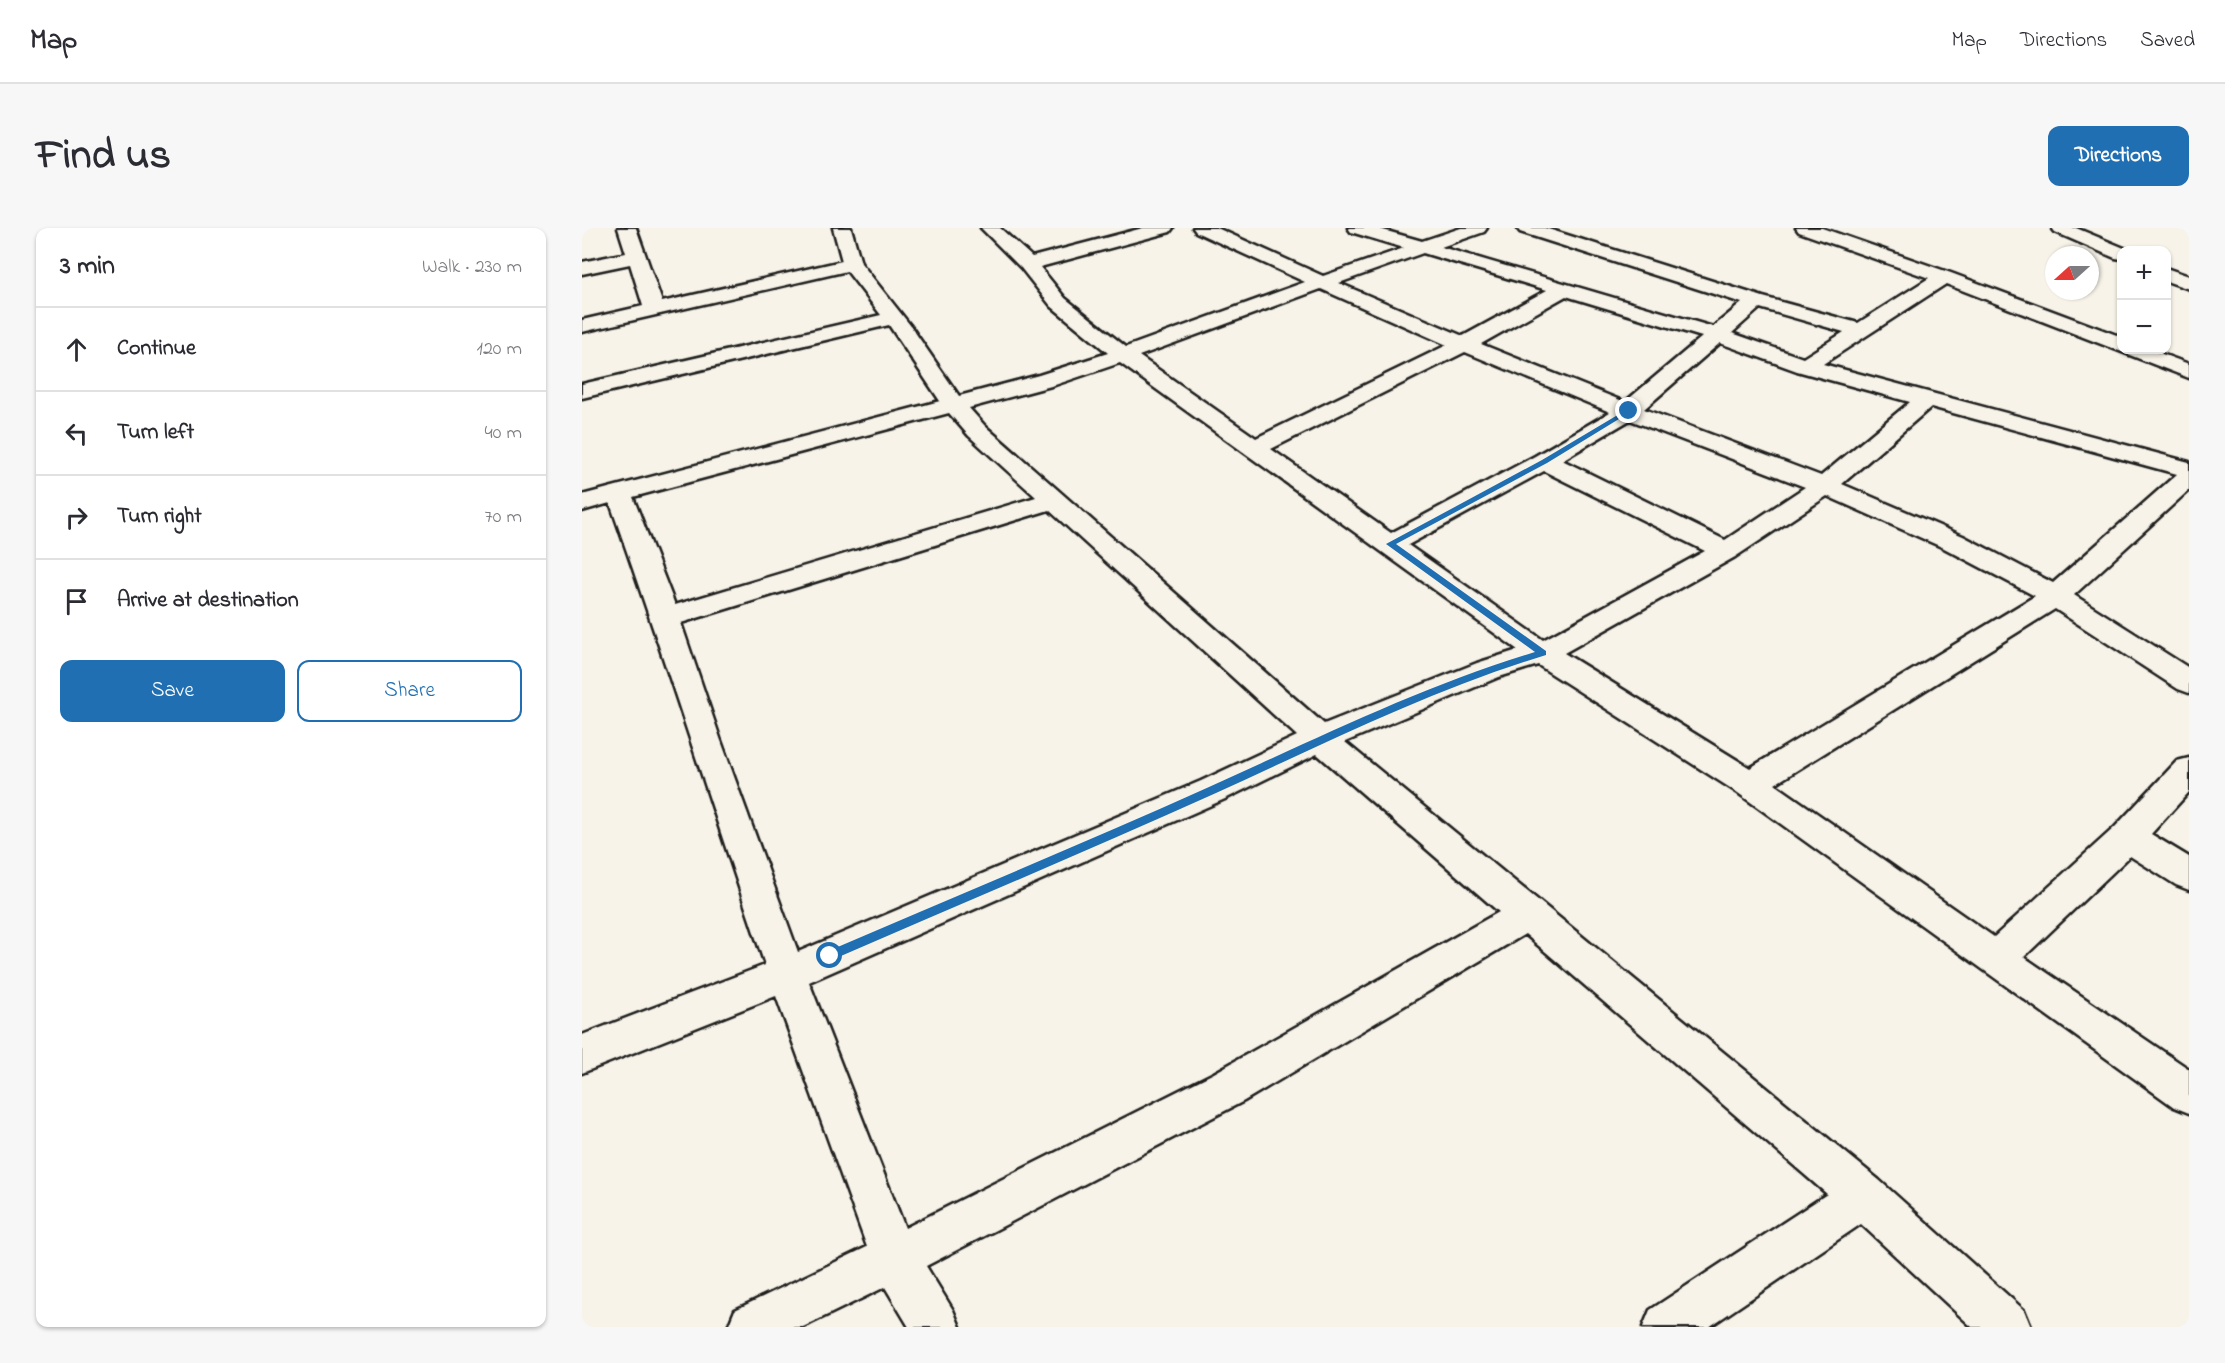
<!DOCTYPE html>
<html lang="en">
<head>
<meta charset="utf-8">
<style>
  body { margin:0; font-family:"Indie Flower",sans-serif; background:#f7f7f7; color:#2b2b33 }
  .controls { position:absolute; right:18px; top:18px; display:grid; overflow:hidden; border-radius:12px; box-shadow:0 2px 4px #0004 }
  .controls button { width:54px; height:54px; display:grid; place-items:center; padding:0; border:0; border-bottom:2px solid #e1e1e2; background:#fff; color:#2b2b33; font:30px sans-serif }
  .compass { position:absolute; left:1463px; top:18px; width:54px; height:54px; border-radius:50%; background:#fff; box-shadow:0 2px 4px #0004; rotate:249deg }
  .stop { position:absolute; width:18px; height:18px; margin:-14px; border:4px solid #1f6fb2; border-radius:50%; background:#fff }
  .stop.end { background:#1f6fb2; border-color:#fff; box-shadow:0 2px 6px #0008 }
  .list { margin:0; padding:0; list-style:none }
  h2 { display:flex; justify-content:space-between; align-items:center; height:78px; margin:0; padding:0 24px; font-size:26px }
  h2 small { font-size:20px; font-weight:400; color:#7c7c81 }
  .list li { display:grid; grid-template-columns:39px 1fr auto; gap:18px; align-items:center; box-sizing:border-box; height:84px; padding:0 24px; border-top:2px solid #e1e1e2 }
  .list b { display:block; font-size:22px; white-space:nowrap }
  .list em { font-size:20px; font-style:normal; color:#7c7c81 }
  .actions { display:flex; gap:12px; padding:18px 24px }
  .actions a { flex:1; padding:14px 0; border:2px solid #1f6fb2; border-radius:12px; text-align:center; font-size:21px; color:#1f6fb2 }
  .actions .main { background:#1f6fb2; color:#fff }
  .icon { flex:none; width:33px; height:33px; fill:none; stroke:currentColor; stroke-width:2; stroke-linecap:round; stroke-linejoin:round }
  .map { position:relative; flex:none; width:1607px; height:1099px; overflow:hidden; border-radius:12px }
  header { display:flex; align-items:center; gap:36px; box-sizing:border-box; height:84px; padding:0 30px; background:#fff; border-bottom:2px solid #e1e1e2 }
  header strong { font-size:28px }
  nav { display:flex; gap:33px; margin-inline-start:auto; font-size:21px }
  .intro { display:flex; align-items:center; justify-content:space-between; box-sizing:border-box; height:144px; padding:0 36px }
  h1 { margin:0; font-size:42px }
  .button { padding:15px 27px; border-radius:12px; background:#1f6fb2; color:#fff; font-size:21px; font-weight:700 }
  main { display:flex; gap:36px; padding:0 36px }
  aside { flex:1; background:#fff; border-radius:12px; box-shadow:0 2px 4px #0004 }
  .map>svg:first-child { display:block }
  .lines { fill:none; stroke-linecap:round; stroke-linejoin:round }
  .minor-casing { stroke:#1c1c1c; stroke-width:5 }
  .minor { fill:#f7f3e8; fill-rule:evenodd }
  .route { fill:#1f6fb2 }
</style>
</head>
<body>
<header>
<strong>Map</strong>
<nav><a>Map</a><a>Directions</a><a>Saved</a></nav>
</header>
<div class="intro"><h1>Find us</h1><a class="button">Directions</a></div>
<main>
<aside>
<h2>3 min<small>Walk · 230 m</small></h2>
<ul class="list">
<li><svg class="icon" aria-label="ahead" viewBox="0 0 24 24"><path d="M12 20V5M6 11l6-6 6 6"/></svg><div><b>Continue</b></div><em>120 m</em></li>
<li><svg class="icon" aria-label="left" viewBox="0 0 24 24"><path d="M17 20v-9H6M10 6l-5 5 5 5"/></svg><div><b>Turn left</b></div><em>40 m</em></li>
<li><svg class="icon" aria-label="right" viewBox="0 0 24 24"><path d="M7 20v-9h11M14 6l5 5-5 5"/></svg><div><b>Turn right</b></div><em>70 m</em></li>
<li><svg class="icon" aria-label="arrive" viewBox="0 0 24 24"><path d="M6 21V4h12l-3 4 3 4H6"/></svg><div><b>Arrive at destination</b></div></li>
</ul>
<div class="actions"><a class="main">Save</a><a>Share</a></div>
</aside>
<div class="map">
<svg width="1607" height="1099" viewBox="0 0 1607 1099">
  <rect width="100%" height="100%" fill="#f7f3e8"/>
  <filter id="ink" filterUnits="userSpaceOnUse"><feTurbulence type="fractalNoise" baseFrequency=".0167" numOctaves="2"/><feDisplacementMap in="SourceGraphic" scale="12" xChannelSelector="R" yChannelSelector="G"/><feConvolveMatrix kernelMatrix="1 2 1 2 8 2 1 2 1" color-interpolation-filters="sRGB"/></filter>
  <g filter="url(#ink)">
    <g class="lines">
      <defs>
        <g id="minor">
          <path d="M36 0H54L80 74 260 33 251 0H269L279 35 328 97 377 168 457 147 526 125 469 78 439 40 399 0H418L450 29 561 0H591L588 4 458 39 483 70 544 119 723 54 614 4 611 0H635L741 48 822 20 769 4 766 0H794L840 13 879 0H905L902 4 859 19 1131 99 1160 75 938 4 935 0H963L1181 69 1276 95 1347 50 1217 4 1214 0H1240L1369 45 1540 109V122H1569L1607 136V150L1364 56 1241 136 1607 234V262L1492 367 1607 440V465L1596 461 1473 381 1193 556 1412 709 1533 599 1595 533 1607 530V564L1569 606 1607 629V662L1594 657 1548 628 1442 729 1607 841V885L1592 879 1156 565 956 437 917 449 763 514 1297 952 1442 1082 1449 1099H1390L1279 996 1127 1099H1061L1068 1082 1245 966 943 706 662 873 344 1038 371 1082 378 1099H327L303 1059 221 1099H146L153 1082 285 1019 194 768 0 845V807L183 737C131 583 82 428 28 275L0 283V267L358 173 307 97 0 170V156L299 87 265 43 0 104V92L61 78 48 36 0 46V34L44 25ZM841 25 965 62 881 108 757 55ZM739 61 865 117 674 210 557 128ZM984 68 1120 109 1043 174 899 116ZM1178 80 1262 104 1221 130 1150 105ZM1138 115 1215 143 1328 174 1239 248 1062 181ZM883 124 1028 184 953 228 809 305 689 221ZM538 135 936 422 895 435 742 496 403 198 387 180 473 157ZM1349 179 1595 246 1471 355 1381 308 1260 256ZM367 185 387 208 454 269 93 377 51 269ZM1048 192 1223 259 1143 312 980 232ZM962 243 1123 323 961 412 826 317ZM1245 268 1362 320 1453 368 1168 540 982 425 1153 329ZM467 282 715 508 619 553 216 724 138 510 99 395ZM735 526 917 684 632 845 323 1000 227 754 643 571Z"/>
          <polygon points="1470,0 1494,0 1547,22 1540,22 1540,31 1533,30 1473,4"/>
          <polygon points="1584,40 1607,48 1607,61 1584,53"/>
        </g>
      </defs>
      <use href="#minor" class="minor-casing"/>
      <use href="#minor" class="minor"/>
    </g>
  </g>
  <path class="route" d="M1044 182 1050 183 965 235 814 316 964 423V427C849 462 742 516 634 565 507 622 379 676 252 731H244V724C372 669 500 616 627 559 734 511 840 458 953 424L804 316 960 232Z"/>
</svg>
<div class="controls">
<button>+</button>
<button>−</button>
</div>
<svg class="compass" viewBox="-18 -18 36 36"><path d="M0-13l5 13h-10z" fill="#e53935"/><path d="M0 13l5-13h-10z" fill="#7c7c81"/></svg>
<div class="stop" style="left:248px;top:728px"></div>
<div class="stop end" style="left:1047px;top:183px"></div>
</div>
</main>
</body>
</html>
